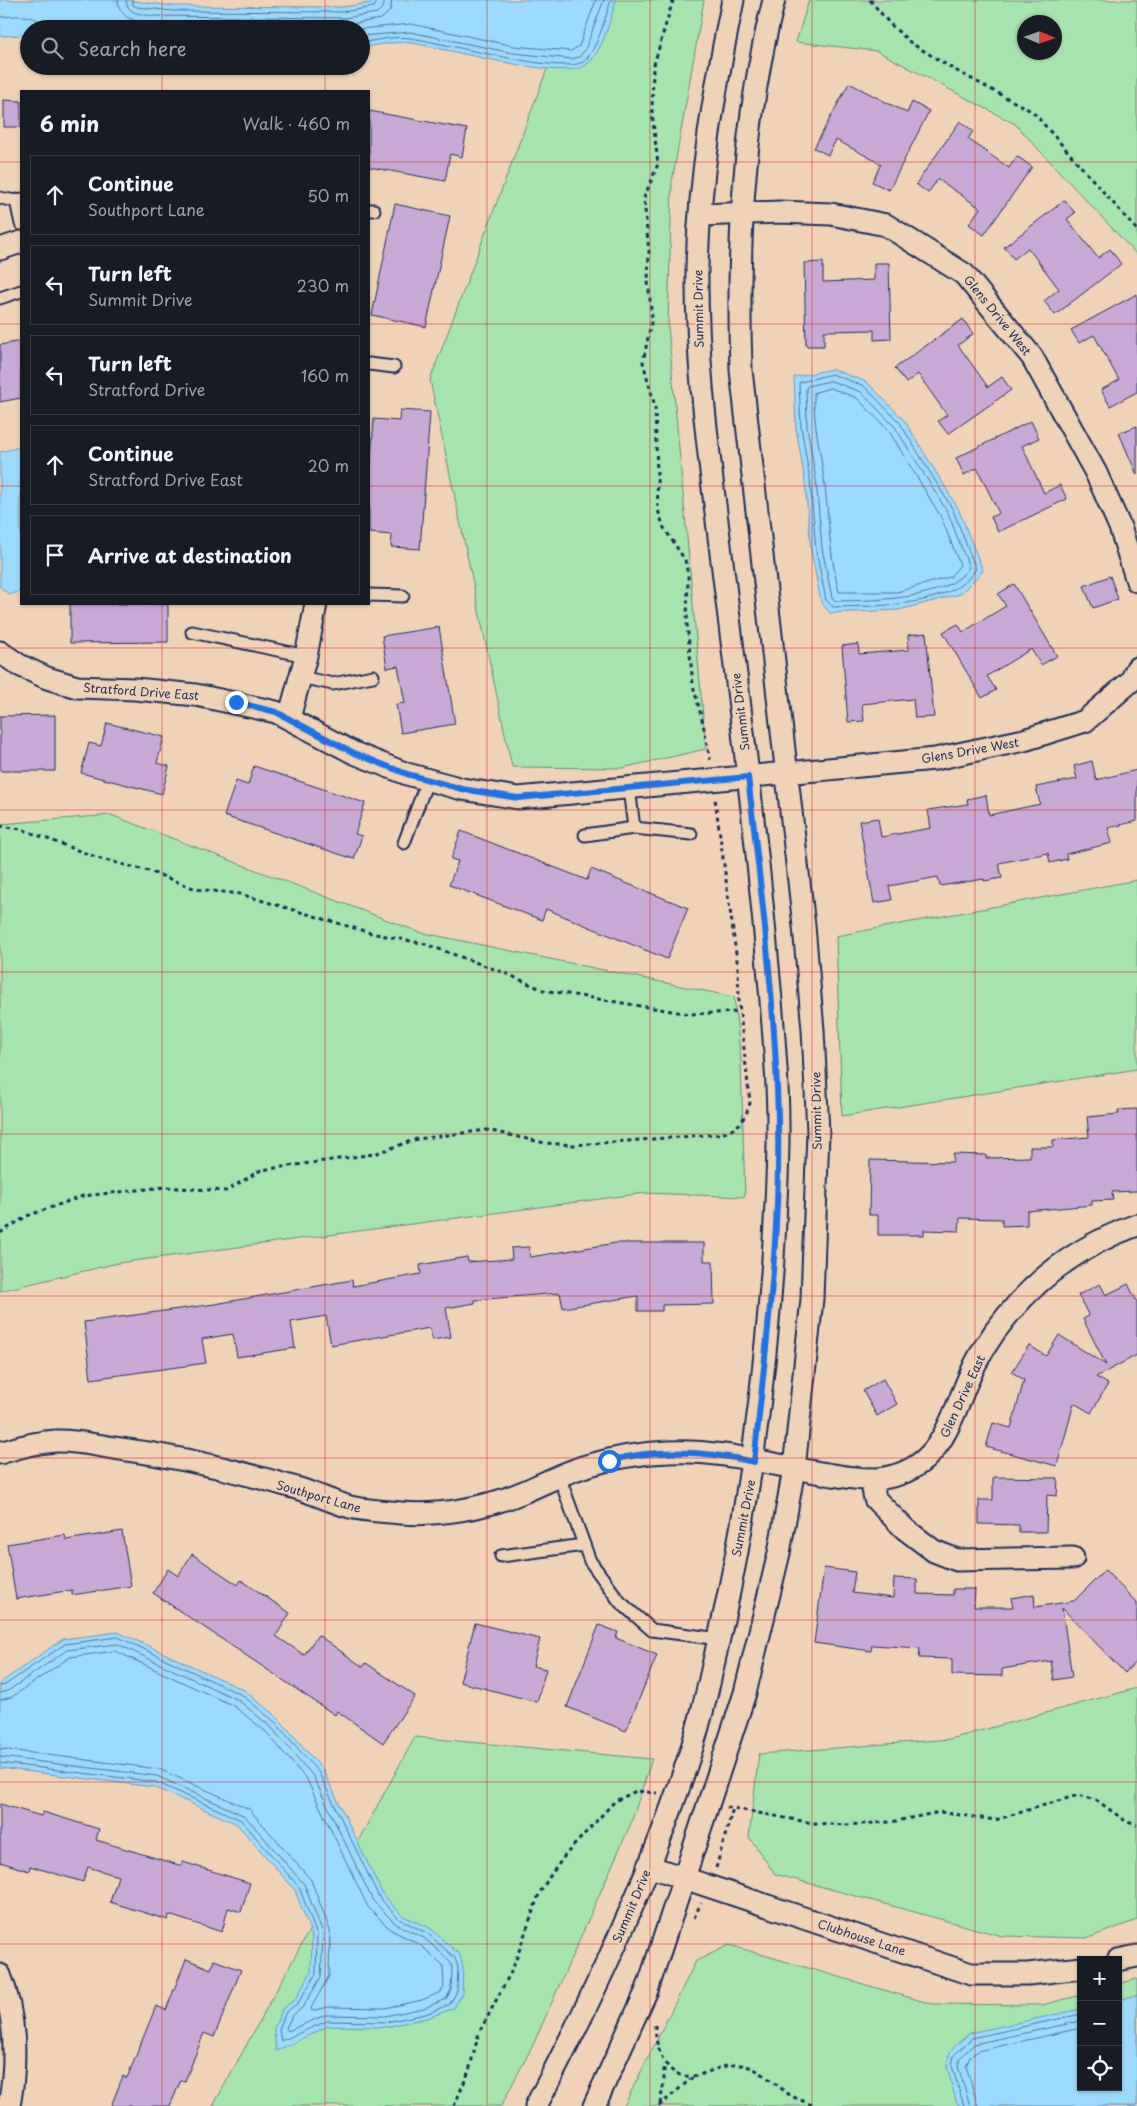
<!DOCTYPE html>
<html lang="en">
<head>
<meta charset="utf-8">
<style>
  body { margin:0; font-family:"Playpen Sans",sans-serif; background:#20242c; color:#f1f3f6 }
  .controls { position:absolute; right:15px; bottom:15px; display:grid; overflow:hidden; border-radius:0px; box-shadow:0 1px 4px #0004 }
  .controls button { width:45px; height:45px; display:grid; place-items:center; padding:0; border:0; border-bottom:1px solid #363941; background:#171b24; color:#f1f3f6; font:25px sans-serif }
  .compass { position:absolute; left:1017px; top:15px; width:45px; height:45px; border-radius:50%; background:#171b24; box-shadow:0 1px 4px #0004; rotate:92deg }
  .stop { position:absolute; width:15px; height:15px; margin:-11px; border:4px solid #1a73e8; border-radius:50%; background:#fff }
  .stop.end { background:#1a73e8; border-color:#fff; box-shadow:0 1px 5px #0008 }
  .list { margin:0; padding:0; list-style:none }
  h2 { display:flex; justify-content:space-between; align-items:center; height:65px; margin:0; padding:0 20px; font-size:21px }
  h2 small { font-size:16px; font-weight:400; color:#9ea1a6 }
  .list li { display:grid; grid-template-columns:32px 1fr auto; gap:15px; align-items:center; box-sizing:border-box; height:80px; margin:0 10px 10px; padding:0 10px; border:1px solid #363941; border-radius:0px }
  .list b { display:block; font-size:19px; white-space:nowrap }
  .list p { margin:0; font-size:16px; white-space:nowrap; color:#9ea1a6 }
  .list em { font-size:16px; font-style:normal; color:#9ea1a6 }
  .icon { flex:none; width:28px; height:28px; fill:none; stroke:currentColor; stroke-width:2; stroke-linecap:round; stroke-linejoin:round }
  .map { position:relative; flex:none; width:1137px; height:2106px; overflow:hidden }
  .search { position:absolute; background:#171b24; box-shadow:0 1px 4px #0004; left:20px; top:20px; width:350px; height:55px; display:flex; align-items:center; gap:12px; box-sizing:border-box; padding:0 18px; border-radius:28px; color:#9ea1a6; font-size:19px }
  .panel { position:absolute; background:#171b24; box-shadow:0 1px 4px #0004; left:20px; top:90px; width:350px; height:515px; border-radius:0px }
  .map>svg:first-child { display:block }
  .green { fill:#a5e4ac; stroke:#608a85; fill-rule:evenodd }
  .water { fill:#9bdafc; stroke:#6896bd }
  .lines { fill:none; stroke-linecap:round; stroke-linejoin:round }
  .shore { stroke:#4e739d; stroke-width:1 }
  .building { fill:#c9aad6; stroke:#1b2f5e }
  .service-casing { stroke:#1b2f5e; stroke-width:15 }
  .minor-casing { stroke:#1b2f5e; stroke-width:25 }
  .path { stroke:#1b2f5e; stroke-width:3; stroke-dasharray:4 4; stroke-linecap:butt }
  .service { stroke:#f0d3b6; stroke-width:11 }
  .minor { stroke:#f0d3b6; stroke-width:21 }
  .route { stroke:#1a73e8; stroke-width:6 }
  .grid { fill:none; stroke:#d62828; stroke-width:1; stroke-opacity:0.55 }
  .labels { text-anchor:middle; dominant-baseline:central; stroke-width:4; stroke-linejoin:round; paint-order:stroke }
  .street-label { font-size:12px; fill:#1b2f5e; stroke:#f0d3b6 }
</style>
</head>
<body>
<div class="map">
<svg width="1137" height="2106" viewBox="0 0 1137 2106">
  <rect width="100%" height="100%" fill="#f0d3b6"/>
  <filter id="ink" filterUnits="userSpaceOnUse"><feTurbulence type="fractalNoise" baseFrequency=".02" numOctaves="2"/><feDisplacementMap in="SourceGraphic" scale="10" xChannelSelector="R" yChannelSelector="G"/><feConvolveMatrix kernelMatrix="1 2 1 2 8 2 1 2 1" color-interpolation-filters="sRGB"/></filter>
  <g filter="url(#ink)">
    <g class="green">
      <polygon points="573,0 704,0 672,182 668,326 706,749 622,768 512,767 430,380"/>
      <path d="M809 0H1137V255L1015 124 877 51 796 42ZM1054 22V52H1024V22Z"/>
      <polygon points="111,815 419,932 734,997 741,1061 745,1197 645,1193 118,1263 0,1291 0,824"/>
      <polygon points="1137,880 1137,1069 842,1116 836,936"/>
      <polygon points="1137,1688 1137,1920 1088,1938 1002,1936 775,1874 749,1837 759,1754 950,1739"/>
      <polygon points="415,1737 652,1759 631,1823 533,2045 501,2106 213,2106"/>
      <polygon points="729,1945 932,2004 1042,2005 1081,1995 1081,2087 1118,2087 1118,1984 1137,1979 1137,2106 624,2106 696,1961"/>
    </g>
    <g class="water">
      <path d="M0 0H126L173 6 342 7 390 0H616C610 20 603 52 586 65 565 82 442 47 411 43 395 41 377 45 361 48V29H29V35L0 36Z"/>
      <polygon points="832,369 867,382 904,420 958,508 983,571 960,594 899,610 830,613 821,602 811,550 805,481 796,428 794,377"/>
      <polygon points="21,447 21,591 10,595 0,587 0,452"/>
      <polygon points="118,1632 244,1690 279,1719 323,1770 383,1895 403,1916 430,1928 460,1955 463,1967 462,1993 454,2008 427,2018 386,2027 328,2026 276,2051 274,2028 283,2008 295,2000 311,1972 312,1936 295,1890 237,1824 154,1787 0,1768 0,1683 63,1639"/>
      <polygon points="1137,1995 1137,2106 960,2106 956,2101 947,2066 949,2054 957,2044 970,2033 1081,2009 1081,2087 1118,2087 1118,2000"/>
    </g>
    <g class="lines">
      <g class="shore">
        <path d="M118 0C119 19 135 21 150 24L344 25 381 19 390 11 392 0"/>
        <path d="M126 0C127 14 140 14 152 16L343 18 377 13 383 7 385 0"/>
        <polyline points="132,0 133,5 137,7 173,11 342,12 374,7 378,0"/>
        <path d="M0 17C16 16 37 12 46 29"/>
        <polyline points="360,29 411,24 514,46 571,51 579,46 596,0"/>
        <polyline points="361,36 410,32 513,53 572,59 579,57 585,50 604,0"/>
        <path d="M361 43C377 40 394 36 410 38 441 42 562 75 583 62 596 53 606 16 611 0"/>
        <path d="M832 374 864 386 900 423 953 510 976 569C953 608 874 606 833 607L826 600 816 550 810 480 801 427 799 383Z"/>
        <path d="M831 381 861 392 895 427 948 513 969 567C949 601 872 600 836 601L832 598 822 548 816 480 807 427 806 388 808 386Z"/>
        <path d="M831 388 857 398 889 431 941 517 960 565 950 577 897 592H839C829 554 829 516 824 478 820 449 813 422 814 393Z"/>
        <polyline points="0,1686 5,1685 65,1644 118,1637 242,1695 275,1722 319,1773 379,1897 399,1919 427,1933 455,1958 458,1967 457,1991 450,2004 426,2014 386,2022 327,2021 281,2041 279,2029 286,2012 298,2003 316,1974 317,1935 299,1887 241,1820 156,1782 0,1763"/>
        <polyline points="0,1693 8,1691 67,1650 117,1644 238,1700 271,1727 313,1776 373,1901 396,1924 424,1938 450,1961 452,1968 451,1990 446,1999 424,2008 385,2016 325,2015 288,2031 286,2028 292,2016 303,2007 321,1977 323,1933 304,1884 245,1816 157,1776 0,1757"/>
        <polyline points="0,1700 12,1697 70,1657 115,1651 234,1706 266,1732 307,1780 368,1907 391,1930 419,1944 443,1965 444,1987 441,1992 422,2000 385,2008 328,2007 312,2011 311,2008 329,1976 330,1930 311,1880 249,1809 159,1769 0,1749"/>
        <polyline points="964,2106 952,2066 954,2055 972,2038 1081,2014"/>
        <polyline points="970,2106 958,2066 960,2058 974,2044 1081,2021"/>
        <polyline points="978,2106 966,2066 970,2057 978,2051 1081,2028"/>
      </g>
    </g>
    <g class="building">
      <polygon points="849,83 907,113 912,102 929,111 889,190 872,182 881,164 859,152 836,140 828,155 814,148"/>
      <polygon points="4,100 21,101 21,127 4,127"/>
      <polygon points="369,111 467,129 462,157 450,154 445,181 369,167"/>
      <polygon points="960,121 973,131 968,139 1009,168 1017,156 1032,167 984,235 969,224 980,208 938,179 928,193 916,184"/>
      <polygon points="1065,200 1075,213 1067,219 1098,258 1110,249 1121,264 1055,315 1044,301 1059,289 1028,248 1014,259 1004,247"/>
      <polygon points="395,204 450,216 426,327 372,315"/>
      <polygon points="823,262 823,282 874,280 874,263 889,263 891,339 874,340 874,330 824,331 824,346 806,346 804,263"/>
      <polygon points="1137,294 1137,392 1110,406 1101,390 1119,380 1094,335 1079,343 1071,330"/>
      <polygon points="963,319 973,334 958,345 988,387 1002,377 1011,390 948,434 938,421 947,415 918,374 906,383 895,368"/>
      <polygon points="21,341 21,398 0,402 0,345"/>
      <polygon points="400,410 430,412 420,549 391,547 392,535 369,533 369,486 374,419 399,421"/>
      <polygon points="1031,421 1039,438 1022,446 1044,493 1060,485 1067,499 998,532 991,517 999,513 977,468 964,475 956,458"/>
      <polygon points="1137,426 1137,475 1119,433"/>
      <polygon points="1110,576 1118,599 1093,608 1084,586"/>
      <polygon points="1014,584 1057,656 1041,665 1031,649 987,676 996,690 982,698 943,632 958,624 963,632 1006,606 998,594"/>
      <polygon points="70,604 168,604 168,642 70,643"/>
      <polygon points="439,627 455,724 401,733 396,704 405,703 398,666 387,668 382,636"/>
      <polygon points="926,633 934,717 915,718 913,699 862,704 864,721 848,722 842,646 858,644 859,654 909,650 908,635"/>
      <polygon points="55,715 55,771 0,771 0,716"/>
      <polygon points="107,723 164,737 157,763 169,766 162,794 81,773 89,743 101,746"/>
      <polygon points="1092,761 1096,780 1137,770 1137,821 1108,828 1112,843 1066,854 1067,859 1050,863 1048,853 999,863 1002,878 984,881 984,879 940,886 938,877 889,886 892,900 874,903 859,821 878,818 881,837 931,828 928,810 968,804 967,799 986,795 989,815 1040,804 1036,787 1077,779 1074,766"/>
      <polygon points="254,766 365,803 355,834 362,836 354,859 224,816 236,781 248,785"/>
      <polygon points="461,831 587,880 591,869 688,908 667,959 546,909 542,920 449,885 458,861 451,859"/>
      <polygon points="1137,1109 1137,1191 1112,1192 1113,1200 1092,1201 1092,1205 1027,1211 1027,1225 1002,1226 1002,1219 960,1218 959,1231 924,1230 924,1235 878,1235 878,1215 869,1215 870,1160 953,1162 953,1154 986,1155 986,1158 1030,1157 1030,1147 1053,1147 1053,1140 1089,1137 1087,1117 1119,1114 1118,1110"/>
      <polygon points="616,1243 704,1243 704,1261 713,1261 714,1304 662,1305 662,1311 638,1311 638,1296 563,1308 560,1293 475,1300 475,1303 446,1308 451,1337 432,1340 430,1328 331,1345 326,1316 291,1322 295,1348 237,1357 233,1334 202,1339 206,1363 91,1379 84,1322 215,1304 352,1280 353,1286 421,1274 420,1265 467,1257 468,1262 512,1259 511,1248 529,1247 530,1257"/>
      <polygon points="1100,1284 1106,1295 1128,1284 1137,1302 1137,1355 1096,1377 1108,1384 1091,1413 1074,1403 1057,1466 986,1447 993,1423 1011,1428 1024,1380 1012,1372 1029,1345 1046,1356 1059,1335 1106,1365 1083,1319 1089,1316 1078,1295"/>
      <polygon points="883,1379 897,1404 877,1416 863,1391"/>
      <polygon points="993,1477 1058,1478 1057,1496 1047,1495 1046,1532 1019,1532 1019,1525 979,1524 979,1500 993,1500"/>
      <polygon points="122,1531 131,1586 72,1595 72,1590 16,1599 7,1544 65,1535 66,1540"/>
      <polygon points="192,1554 238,1585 241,1580 290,1613 276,1636 304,1655 318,1635 363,1667 366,1663 415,1696 383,1743 337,1711 335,1715 153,1593 168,1569 178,1576"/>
      <polygon points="824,1568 855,1572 852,1593 893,1598 894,1578 917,1579 917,1594 953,1595 953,1589 975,1589 974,1607 1013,1607 1011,1598 1034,1594 1035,1607 1074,1601 1105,1570 1137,1603 1137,1660 1125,1673 1062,1608 1072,1677 1054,1680 1051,1661 1002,1669 1002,1676 952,1675 952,1659 919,1658 920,1648 872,1645 871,1651 814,1643"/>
      <polygon points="475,1623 540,1639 533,1666 546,1669 537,1702 460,1682"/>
      <polygon points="599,1625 618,1632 616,1638 657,1655 626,1731 567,1707"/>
      <polygon points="0,1804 41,1816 43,1812 99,1829 96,1840 182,1866 183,1862 250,1883 241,1912 228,1908 222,1932 169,1915 168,1920 110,1902 118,1876 88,1867 83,1882 30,1866 29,1871 0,1862"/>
      <polygon points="186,1959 211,1969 214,1960 241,1970 214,2037 204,2033 185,2081 181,2080 170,2106 111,2106 123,2076 127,2078 156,2006 166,2010"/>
    </g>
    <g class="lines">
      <defs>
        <g id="service">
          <polyline points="0,198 16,201"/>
          <polyline points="21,199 16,201 21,224"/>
          <polyline points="369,210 374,210"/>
          <polyline points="0,298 21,291"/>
          <polyline points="369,364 394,367"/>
          <polyline points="369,595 403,596"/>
          <polyline points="192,632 306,656"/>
          <polyline points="300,677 333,684 373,676"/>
          <polyline points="629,788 634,828 691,834"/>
          <polyline points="585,835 634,828"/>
          <polyline points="404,843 428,779"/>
          <polyline points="559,1476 590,1561 620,1602 652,1630 719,1639"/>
          <polyline points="501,1556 584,1545"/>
        </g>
        <g id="minor">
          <polyline points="701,215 779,212 831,214 886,225 964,274 1032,357 1096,473 1120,527 1137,581"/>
          <polyline points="0,249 21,242"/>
          <polyline points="0,652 19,665 47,678 77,687 135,689 196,695 276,712 354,753 407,774 462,789 518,798 935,759 1024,740 1085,721 1131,681 1137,668"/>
          <polyline points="289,718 306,656 316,604"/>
          <path d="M0 1453C18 1447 37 1442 56 1441 75 1440 95 1445 114 1448 175 1456 236 1470 296 1488 314 1493 332 1502 350 1507 367 1511 384 1511 401 1513 440 1516 485 1508 521 1493 543 1484 563 1473 586 1466 613 1458 640 1453 668 1452 721 1449 775 1466 827 1474 846 1477 865 1481 884 1478 938 1469 949 1425 967 1382 977 1358 991 1335 1007 1316 1041 1274 1086 1243 1137 1225"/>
          <polyline points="871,1479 875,1499 905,1529 934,1551 957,1560 1073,1558"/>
          <polyline points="648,1866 971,1974 1028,1974 1081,1968"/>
          <polyline points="1118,1960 1137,1956"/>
          <path d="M0 1975C16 2016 17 2063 9 2106"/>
          <path d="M536 2106C594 1995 649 1879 688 1760 705 1709 715 1655 727 1602 751 1489 765 1375 773 1259 776 1202 780 1144 777 1086 774 1025 768 964 762 903 750 781 734 659 719 537 708 448 696 358 697 268 699 178 715 88 733 0"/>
          <path d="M594 2106 647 1990 745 1693 779 1553 794 1469 812 1299 818 1132 813 1030 804 926 741 370C737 245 743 121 774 0"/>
        </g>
      </defs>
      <use href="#service" class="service-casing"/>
      <use href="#minor" class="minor-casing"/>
      <g class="path">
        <polyline points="673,0 653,68 652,112 658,164 644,198 649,253 648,281 652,318 643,362 655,407 658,510 664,528 685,560 688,575 687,624 693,685 703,723 710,760"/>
        <polyline points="870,0 890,24 911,43 955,70 1033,112 1137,230"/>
        <polyline points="0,826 21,829 101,859 149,871 196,889 240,894 371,933 425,944 505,973 543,990 690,1014 740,1012"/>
        <path d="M0 1233 27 1216 83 1196 165 1187 226 1191 261 1170 374 1154 417 1139 471 1132 487 1130 545 1143 574 1145 719 1134C737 1131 745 1120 750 1103L739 1003 738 968 715 799"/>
        <polyline points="727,1807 812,1823 844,1825 891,1822 940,1812 995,1820 1078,1795 1096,1800 1127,1822 1137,1825"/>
        <polyline points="716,1868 733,1808"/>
        <polyline points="694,1918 701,1903"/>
        <path d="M655 2025C655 2047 665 2080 693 2076 709 2074 723 2063 741 2065 759 2067 775 2085 790 2095 797 2099 806 2102 814 2106"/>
        <polyline points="660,2104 664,2080 664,2064"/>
        <polyline points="454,2106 469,2071 479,2033 513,1968 539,1894 550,1876 566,1854 615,1801 636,1791 657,1793"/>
        <polyline points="659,2106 693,2077"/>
      </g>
      <use href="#service" class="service"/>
      <use href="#minor" class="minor"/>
    </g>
  </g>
  <g class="lines" filter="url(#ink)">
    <path class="route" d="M236 702 276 712 354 753 407 774 462 789 518 798 748 777C760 880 773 984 777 1089 783 1213 767 1339 754 1462 705 1451 657 1448 609 1461"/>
  </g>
  <path class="grid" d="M162 0V29M325 0V29M487 0V2106M650 0V2106M812 0V2106M975 0V2106M162 66V91M325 66V91M0 162H21M369 162H1137M0 324H21M369 324H1137M0 486H21M369 486H1137M162 604V2106M325 604V2106M0 648H1137M0 810H1137M0 972H1137M0 1134H1137M0 1296H1137M0 1458H1137M0 1620H1137M0 1782H1137M0 1944H1137"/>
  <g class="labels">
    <g class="street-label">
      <text transform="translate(698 309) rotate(-91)">Summit Drive</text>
      <text transform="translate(998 315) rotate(51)">Glens Drive West</text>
      <text transform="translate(141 691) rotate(4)">Stratford Drive East</text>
      <text transform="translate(740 712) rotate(-97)">Summit Drive</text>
      <text transform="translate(970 750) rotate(-10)">Glens Drive West</text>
      <text transform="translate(816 1111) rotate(-91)">Summit Drive</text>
      <text transform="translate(962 1396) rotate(-65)">Glen Drive East</text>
      <text transform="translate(319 1496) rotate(16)">Southport Lane</text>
      <text transform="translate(743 1518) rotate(-79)">Summit Drive</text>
      <text transform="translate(631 1906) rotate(-67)">Summit Drive</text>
      <text transform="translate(862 1937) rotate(18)">Clubhouse Lane</text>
    </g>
  </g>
</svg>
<div class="controls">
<button>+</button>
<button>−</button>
<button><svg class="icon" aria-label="locate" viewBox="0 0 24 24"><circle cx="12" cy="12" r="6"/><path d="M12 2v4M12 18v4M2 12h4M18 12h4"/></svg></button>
</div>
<svg class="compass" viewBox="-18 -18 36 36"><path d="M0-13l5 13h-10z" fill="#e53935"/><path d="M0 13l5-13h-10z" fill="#9ea1a6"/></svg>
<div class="stop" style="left:609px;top:1461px"></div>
<div class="stop end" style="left:236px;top:702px"></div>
<div class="search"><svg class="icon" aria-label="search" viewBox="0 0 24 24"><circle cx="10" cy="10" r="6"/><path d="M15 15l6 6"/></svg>Search here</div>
<section class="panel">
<h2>6 min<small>Walk · 460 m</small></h2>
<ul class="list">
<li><svg class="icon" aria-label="ahead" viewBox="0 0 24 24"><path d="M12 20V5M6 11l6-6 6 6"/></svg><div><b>Continue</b><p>Southport Lane</p></div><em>50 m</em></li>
<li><svg class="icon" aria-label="left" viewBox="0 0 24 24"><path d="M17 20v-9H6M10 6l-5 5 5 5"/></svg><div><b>Turn left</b><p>Summit Drive</p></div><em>230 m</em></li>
<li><svg class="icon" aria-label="left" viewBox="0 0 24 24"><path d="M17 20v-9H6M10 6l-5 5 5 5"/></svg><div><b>Turn left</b><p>Stratford Drive</p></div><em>160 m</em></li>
<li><svg class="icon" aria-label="ahead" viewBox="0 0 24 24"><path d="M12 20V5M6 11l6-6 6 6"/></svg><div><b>Continue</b><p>Stratford Drive East</p></div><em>20 m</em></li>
<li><svg class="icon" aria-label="arrive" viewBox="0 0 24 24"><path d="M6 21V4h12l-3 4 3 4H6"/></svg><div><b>Arrive at destination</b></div></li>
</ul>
</section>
</div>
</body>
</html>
